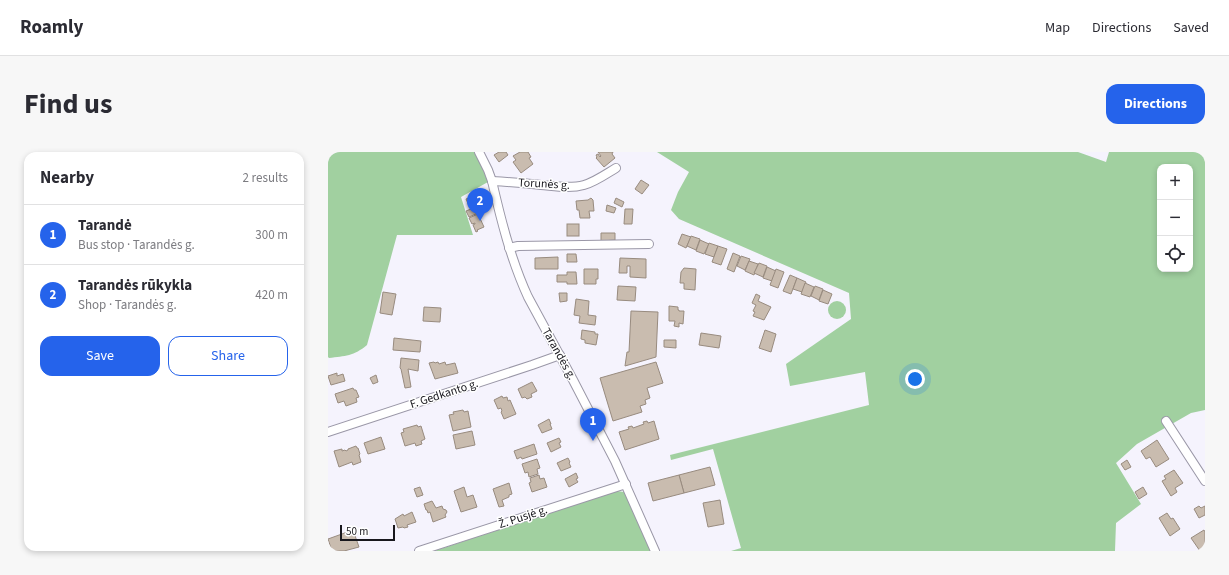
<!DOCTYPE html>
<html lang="en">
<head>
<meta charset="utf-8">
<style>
  body { margin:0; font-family:"Source Sans 3",sans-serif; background:#f7f7f7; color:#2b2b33 }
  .controls { position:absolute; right:12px; top:12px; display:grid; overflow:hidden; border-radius:8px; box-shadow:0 2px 6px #0003 }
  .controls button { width:36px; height:36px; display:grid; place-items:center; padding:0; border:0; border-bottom:1px solid #e1e1e2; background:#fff; color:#2b2b33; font:20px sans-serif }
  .scale { position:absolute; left:12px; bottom:10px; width:55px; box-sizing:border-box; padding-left:4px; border:2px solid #18171d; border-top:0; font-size:11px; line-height:14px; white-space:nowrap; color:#18171d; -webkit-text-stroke:3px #fff; paint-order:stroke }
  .you { position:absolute; left:587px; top:227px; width:14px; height:14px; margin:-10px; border:3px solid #fff; border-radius:50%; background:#1a73e8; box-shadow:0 0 0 6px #1a73e833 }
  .badge { display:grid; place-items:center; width:26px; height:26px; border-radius:50%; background:#2563eb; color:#fff; font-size:13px; font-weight:700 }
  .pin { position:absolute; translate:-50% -33px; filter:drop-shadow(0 1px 2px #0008) }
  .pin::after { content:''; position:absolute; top:21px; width:14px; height:12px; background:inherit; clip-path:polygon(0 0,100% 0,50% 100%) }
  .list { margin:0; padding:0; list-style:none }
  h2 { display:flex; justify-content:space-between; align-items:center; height:52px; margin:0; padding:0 16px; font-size:17px }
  h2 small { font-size:13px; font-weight:400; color:#7c7c81 }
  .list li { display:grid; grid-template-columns:26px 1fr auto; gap:12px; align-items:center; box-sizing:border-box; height:60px; padding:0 16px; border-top:1px solid #e1e1e2 }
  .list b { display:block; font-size:15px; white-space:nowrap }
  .list p { margin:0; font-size:13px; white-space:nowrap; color:#7c7c81 }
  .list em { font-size:13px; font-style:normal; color:#7c7c81 }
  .actions { display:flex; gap:8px; padding:12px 16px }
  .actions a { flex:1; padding:9px 0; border:1px solid #2563eb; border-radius:12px; text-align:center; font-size:14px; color:#2563eb }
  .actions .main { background:#2563eb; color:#fff }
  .icon { flex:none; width:22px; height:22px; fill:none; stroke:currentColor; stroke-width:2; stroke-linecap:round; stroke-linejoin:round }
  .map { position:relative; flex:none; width:877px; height:399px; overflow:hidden; border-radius:12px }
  header { display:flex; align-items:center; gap:24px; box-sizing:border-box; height:56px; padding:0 20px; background:#fff; border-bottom:1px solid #e1e1e2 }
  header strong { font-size:19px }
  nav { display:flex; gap:22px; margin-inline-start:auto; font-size:14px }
  .intro { display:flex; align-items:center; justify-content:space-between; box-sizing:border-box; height:96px; padding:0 24px }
  h1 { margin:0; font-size:28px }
  .button { padding:10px 18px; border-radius:12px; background:#2563eb; color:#fff; font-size:14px; font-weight:700 }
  main { display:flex; gap:24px; padding:0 24px }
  aside { flex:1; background:#fff; border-radius:12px; box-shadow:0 2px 6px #0003 }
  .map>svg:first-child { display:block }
  .green { fill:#a1d0a0; fill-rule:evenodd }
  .building { fill:#c9bcaf; stroke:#988b7f }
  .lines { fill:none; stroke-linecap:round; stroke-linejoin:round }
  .street-casing { stroke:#9a97a7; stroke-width:10 }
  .street { stroke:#fff; stroke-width:8 }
  .labels { text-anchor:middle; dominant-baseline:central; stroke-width:3; stroke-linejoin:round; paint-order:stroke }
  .street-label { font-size:12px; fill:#18171d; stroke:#fff }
</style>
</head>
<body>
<header>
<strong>Roamly</strong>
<nav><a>Map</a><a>Directions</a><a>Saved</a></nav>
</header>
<div class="intro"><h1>Find us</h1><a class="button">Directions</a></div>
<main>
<aside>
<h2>Nearby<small>2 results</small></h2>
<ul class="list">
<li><span class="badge">1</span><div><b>Tarandė</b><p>Bus stop · Tarandės g.</p></div><em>300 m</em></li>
<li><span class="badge">2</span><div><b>Tarandės rūkykla</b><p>Shop · Tarandės g.</p></div><em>420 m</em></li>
</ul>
<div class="actions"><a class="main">Save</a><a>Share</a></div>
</aside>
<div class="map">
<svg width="877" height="399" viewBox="0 0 877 399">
  <rect width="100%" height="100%" fill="#f5f3fd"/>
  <g class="green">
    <path d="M0 0H147L154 15 160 30 133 45 145 83H69L39 193C26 204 17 204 1 206L0 205Z"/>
    <path d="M329 0H750L778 10 781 0H877V258L863 261 809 292 788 311 813 352 788 371 787 399H403L413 396 385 297 343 308 342 303 541 253 537 220 462 234 458 212 523 167 521 141 351 67 343 58 350 40 361 20ZM832 15H862V117H832Z"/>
    <circle cx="509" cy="158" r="9"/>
    <polygon points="289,339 296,340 298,342 323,399 106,399"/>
  </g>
  <g class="building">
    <polygon points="171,0 178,0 180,3 171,10 166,3"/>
    <polygon points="192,0 200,0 203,5 201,6 205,12 193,21 185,10 188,8 185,4"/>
    <polygon points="270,0 285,0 284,2 287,6 276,15 268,6 269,5 268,3 270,2 272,5 273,4"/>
    <polygon points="313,28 321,33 314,42 307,37"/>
    <polygon points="143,45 147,54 142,56 138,47"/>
    <polygon points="263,46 265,48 266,59 261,59 262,66 252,66 251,58 249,58 248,49 260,48"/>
    <polygon points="288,46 296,50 294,55 286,51"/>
    <polygon points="279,53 288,56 286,61 278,59"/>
    <polygon points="148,55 150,61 141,65 138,59"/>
    <polygon points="297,57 305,57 304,72 296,72"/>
    <polygon points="150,62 156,75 149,78 150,79 148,80 145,73 147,72 147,71 144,72 141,66"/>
    <rect x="239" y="72" width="12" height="12"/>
    <polygon points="273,81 287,81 287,88 273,89"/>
    <polygon points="354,82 363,85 358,96 350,92"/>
    <polygon points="363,84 372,87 368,98 359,94"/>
    <polygon points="372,88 381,92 376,102 368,99"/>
    <polygon points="381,91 390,94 386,105 377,102"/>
    <polygon points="390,94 399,97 393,113 384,110"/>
    <polygon points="405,101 412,104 406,120 399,117"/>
    <polygon points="239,102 248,102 249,110 239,110"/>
    <polygon points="413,104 422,107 417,118 409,114"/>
    <polygon points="230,105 230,117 207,117 207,106"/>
    <polygon points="292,106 318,107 318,126 302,125 302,114 299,114 299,121 291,121"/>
    <polygon points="421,109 430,112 426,123 417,119"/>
    <polygon points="431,111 439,114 435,125 426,121"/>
    <polygon points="439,115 448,119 444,129 435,126"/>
    <polygon points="356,116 368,117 367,138 356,137 356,131 352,131 353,120"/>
    <polygon points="256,117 270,117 270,127 268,127 268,132 256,132"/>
    <polygon points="448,117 456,120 450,136 442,133"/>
    <polygon points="239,120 248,120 249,132 239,132 239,130 229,130 229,123 239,123"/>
    <polygon points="462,123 469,126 463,142 455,139"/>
    <polygon points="469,126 478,130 474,140 465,137"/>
    <polygon points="477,131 486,135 482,145 473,142"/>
    <polygon points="290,134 308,135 307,149 289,148"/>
    <polygon points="487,134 495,137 491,148 483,144"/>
    <polygon points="495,138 504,142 500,152 491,149"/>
    <polygon points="55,140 68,142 64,163 52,161"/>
    <polygon points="231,141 239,141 239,149 232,150"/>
    <polygon points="428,142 432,144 430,149 443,155 436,168 425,164 427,160 425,159 428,153 424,151"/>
    <polygon points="248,147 261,149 260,163 268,164 267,173 251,171 252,164 246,163"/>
    <polygon points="341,154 350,155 350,158 351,158 351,159 356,159 355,172 351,171 351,175 346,174 347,169 341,169"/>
    <polygon points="96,155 113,156 112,170 95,169"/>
    <polygon points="303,159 330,160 328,205 297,214 299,200 301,200"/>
    <polygon points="254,178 267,180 267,182 270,182 268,193 257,191 257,188 253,187"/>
    <polygon points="437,178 448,182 443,200 431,196"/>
    <polygon points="373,181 393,184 391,196 371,193"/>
    <polygon points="66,186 93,189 92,200 65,198"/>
    <polygon points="336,188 348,188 348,196 336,195"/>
    <polygon points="73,206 91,208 90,219 80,217 83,235 77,236 73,217 72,216"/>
    <polygon points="106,210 107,211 110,210 111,212 117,210 118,213 127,211 130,221 107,227 101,211"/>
    <polygon points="328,210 335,231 319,236 322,246 317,248 318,252 312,254 314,260 285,269 272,226"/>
    <polygon points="9,221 9,224 15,222 17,229 3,233 0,224"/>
    <polygon points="48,223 50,230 45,232 42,226"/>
    <polygon points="204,230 209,239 203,242 204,245 199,247 197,245 194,246 190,237"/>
    <polygon points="25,236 26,238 28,238 31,245 28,246 29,250 18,254 16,249 10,251 7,242"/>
    <polygon points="174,244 175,246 179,245 180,249 182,248 188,262 176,267 173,260 174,259 173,256 170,257 166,248"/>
    <polygon points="135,258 136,260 140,259 143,275 125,279 121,263 126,262 125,260"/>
    <polygon points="221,267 223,272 222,272 224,277 214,281 210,273"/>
    <polygon points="319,269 320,271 326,269 331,287 297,298 291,280 301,277 300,275 304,274 305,276 316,272 315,270"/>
    <polygon points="89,273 90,275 93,274 97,287 93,289 94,292 88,294 87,291 77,294 73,281 76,280 75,277"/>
    <polygon points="144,279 147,293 128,297 125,283"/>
    <polygon points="53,285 57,297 40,302 36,291"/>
    <polygon points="231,286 233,290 231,291 233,295 223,300 219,291"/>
    <polygon points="829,288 841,307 828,315 822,305 818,307 813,299"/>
    <polygon points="206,292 209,302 194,307 193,305 189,307 186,299"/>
    <polygon points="28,294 29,296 30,296 32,302 31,303 33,310 25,313 24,310 11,315 6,299 14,297 14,299 17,298 18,299 20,298 20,297"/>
    <polygon points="240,306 242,310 241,311 243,315 233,319 229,311"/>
    <polygon points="209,307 212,316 209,317 210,322 201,325 200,320 197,321 194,312"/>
    <polygon points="799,308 803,315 797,318 793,312"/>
    <polygon points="382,315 387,333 356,341 351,323"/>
    <polygon points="846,318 855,331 847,336 849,340 843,344 834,329 838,327 836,324"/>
    <polygon points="248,321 250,326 248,327 250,330 241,335 237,327"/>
    <polygon points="211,323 212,327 216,326 219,335 204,340 201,331 203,330 202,326"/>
    <polygon points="351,323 356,341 325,349 320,331"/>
    <polygon points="181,331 184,342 181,343 181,345 174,348 176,354 171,355 165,337"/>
    <polygon points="92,335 95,343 89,345 86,337"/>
    <polygon points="136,335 139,345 145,343 149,355 133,360 126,339"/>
    <polygon points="815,335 819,342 811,347 807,340"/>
    <polygon points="392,348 396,372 380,375 375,351"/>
    <polygon points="104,349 108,356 114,354 115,357 118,358 119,360 117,363 118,365 105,370 102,360 100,361 99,358 98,358 96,352"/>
    <polygon points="871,354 873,356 877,354 877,363 871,366 866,357"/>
    <polygon points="84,360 88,370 79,373 80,375 76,376 75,375 70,376 67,367 75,362 76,364"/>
    <polygon points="839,361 843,367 845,366 852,377 842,384 831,366"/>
    <polygon points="25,378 31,395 16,399 4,399 0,387"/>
    <polygon points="876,378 877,380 877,399 872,399 863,386"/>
  </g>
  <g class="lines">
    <defs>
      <g id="street">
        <path d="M151 0 160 18 164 29C173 68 183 108 200 145L245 228 287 309 327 399"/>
        <path d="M164 29C180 30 196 31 213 33 226 34 242 37 256 33 267 30 278 22 288 16"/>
        <polyline points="181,96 190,94 321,92"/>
        <polyline points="838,269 877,329"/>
        <polyline points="0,280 204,213 232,203"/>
        <polyline points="91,399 298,332"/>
      </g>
    </defs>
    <use href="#street" class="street-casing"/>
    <use href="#street" class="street"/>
  </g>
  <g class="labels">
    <g class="street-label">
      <text transform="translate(216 32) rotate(3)">Torunės g.</text>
      <text transform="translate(231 202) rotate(61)">Tarandės g.</text>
      <text transform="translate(116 242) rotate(-18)">F. Gedkanto g.</text>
      <text transform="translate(195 365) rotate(-18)">Ž. Pusjė g.</text>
    </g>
  </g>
</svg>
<div class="controls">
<button>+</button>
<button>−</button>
<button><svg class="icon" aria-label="locate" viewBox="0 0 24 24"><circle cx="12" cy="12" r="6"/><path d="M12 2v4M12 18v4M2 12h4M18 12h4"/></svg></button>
</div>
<div class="scale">50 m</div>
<div class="you"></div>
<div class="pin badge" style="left:265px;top:289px">1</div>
<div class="pin badge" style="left:152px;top:69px">2</div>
</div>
</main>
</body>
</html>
